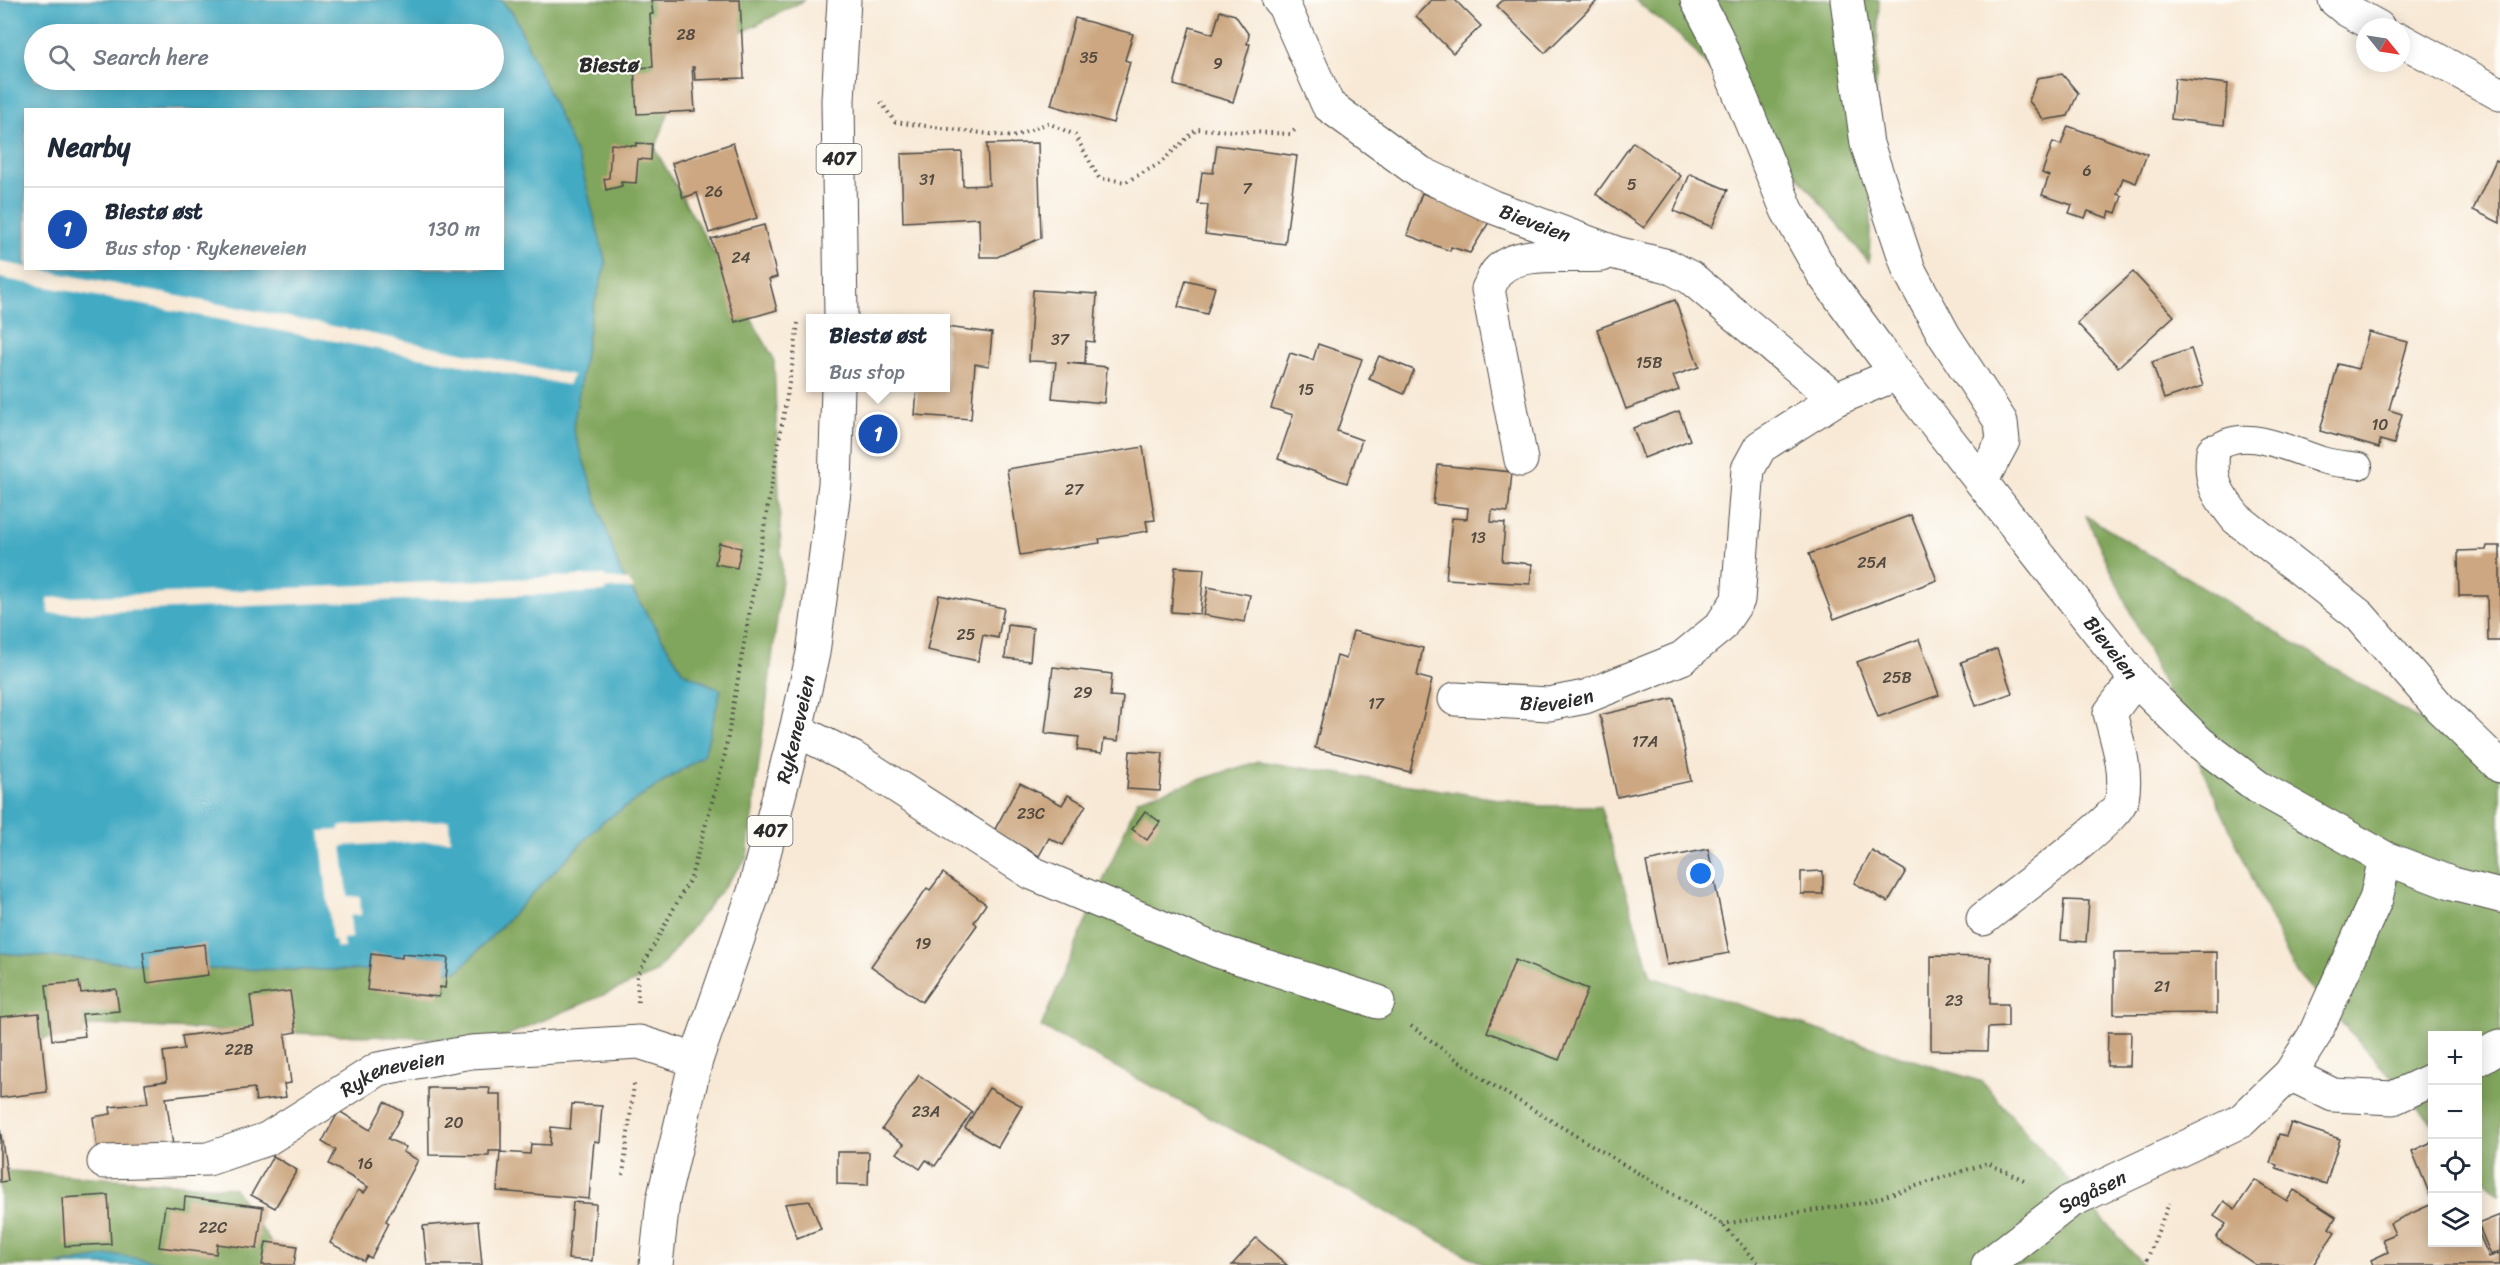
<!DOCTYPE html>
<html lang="en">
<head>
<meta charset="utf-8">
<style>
  body { margin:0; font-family:Sriracha,sans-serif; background:#f2f2f3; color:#1f2937 }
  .controls { position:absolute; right:18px; bottom:18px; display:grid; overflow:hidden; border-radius:0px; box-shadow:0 3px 15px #0003 }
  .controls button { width:54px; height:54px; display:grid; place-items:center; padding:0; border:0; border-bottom:2px solid #e0e1e3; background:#fff; color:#1f2937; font:30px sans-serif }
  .compass { position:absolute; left:2356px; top:18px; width:54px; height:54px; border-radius:50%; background:#fff; box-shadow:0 3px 15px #0003; rotate:120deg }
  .you { position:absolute; left:1701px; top:874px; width:21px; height:21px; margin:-15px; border:4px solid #fff; border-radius:50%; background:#1a73e8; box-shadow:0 0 0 9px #1a73e833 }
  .badge { display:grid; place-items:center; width:39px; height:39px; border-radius:50%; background:#b45309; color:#fff; font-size:20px; font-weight:700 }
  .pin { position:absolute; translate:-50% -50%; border:3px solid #fff; box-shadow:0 2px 6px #0006 }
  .popup { position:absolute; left:806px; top:314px; width:144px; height:78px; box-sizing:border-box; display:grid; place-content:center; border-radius:0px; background:#fff; filter:drop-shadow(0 2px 4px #0005); font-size:20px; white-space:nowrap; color:#747a83 }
  .popup b { font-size:22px; color:#1f2937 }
  .popup::after { content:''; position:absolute; left:50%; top:100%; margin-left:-12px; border:12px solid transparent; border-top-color:#fff }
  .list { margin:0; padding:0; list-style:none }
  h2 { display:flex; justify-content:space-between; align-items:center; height:78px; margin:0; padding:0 24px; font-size:26px }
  h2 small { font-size:20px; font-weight:400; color:#747a83 }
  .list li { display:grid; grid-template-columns:39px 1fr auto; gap:18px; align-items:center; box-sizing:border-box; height:84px; padding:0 24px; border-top:2px solid #e0e1e3 }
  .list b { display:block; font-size:22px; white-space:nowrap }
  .list p { margin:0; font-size:20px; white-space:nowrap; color:#747a83 }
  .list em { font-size:20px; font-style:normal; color:#747a83 }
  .icon { flex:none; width:33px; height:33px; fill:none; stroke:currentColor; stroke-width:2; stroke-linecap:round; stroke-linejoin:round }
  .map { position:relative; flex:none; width:2500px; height:1265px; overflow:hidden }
  .search { position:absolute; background:#fff; box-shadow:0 3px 15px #0003; left:24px; top:24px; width:480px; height:66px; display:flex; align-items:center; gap:15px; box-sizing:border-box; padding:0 21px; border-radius:33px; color:#747a83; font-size:22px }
  .panel { position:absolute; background:#fff; box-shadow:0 3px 15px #0003; left:24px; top:108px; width:480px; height:162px; border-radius:0px }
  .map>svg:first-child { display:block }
  .forest { fill:#80a55b; stroke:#566843; stroke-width:1.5 }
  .water { fill:#43aac3; stroke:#376a77; stroke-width:1.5; fill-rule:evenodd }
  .pier { fill:#f8e9d6 }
  .building { fill:#cca781 }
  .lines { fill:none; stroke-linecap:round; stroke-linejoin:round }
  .lane-casing { stroke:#4a4845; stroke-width:28 }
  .street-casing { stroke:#4a4845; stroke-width:35 }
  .secondary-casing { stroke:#4a4845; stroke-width:35 }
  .primary-casing { stroke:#4a4845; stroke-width:35 }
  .path { stroke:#4a4845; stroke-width:4; stroke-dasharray:1.5 4.5; stroke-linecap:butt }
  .lane { stroke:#fff; stroke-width:26 }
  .street { stroke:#fff; stroke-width:33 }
  .secondary { stroke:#fff; stroke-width:33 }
  .primary { stroke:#fff; stroke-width:33 }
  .labels { text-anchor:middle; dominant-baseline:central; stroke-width:4.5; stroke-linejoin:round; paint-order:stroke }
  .number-label { font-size:16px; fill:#534a40 }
  .shield { fill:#fdfcf7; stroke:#6a6a68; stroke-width:1.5 }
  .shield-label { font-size:18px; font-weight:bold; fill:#2b2b2b }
  .street-label { font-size:20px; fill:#2b2b2b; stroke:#fdfcf7 }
  .neighbourhood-label { font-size:21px; font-weight:bold; fill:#2b2b2b; stroke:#fdfcf7 }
</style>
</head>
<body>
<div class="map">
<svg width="2500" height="1265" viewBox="0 0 2500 1265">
  <rect width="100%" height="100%" fill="#fdfcf7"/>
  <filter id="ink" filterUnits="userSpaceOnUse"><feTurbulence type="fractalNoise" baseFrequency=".0167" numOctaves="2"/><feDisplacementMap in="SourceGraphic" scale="12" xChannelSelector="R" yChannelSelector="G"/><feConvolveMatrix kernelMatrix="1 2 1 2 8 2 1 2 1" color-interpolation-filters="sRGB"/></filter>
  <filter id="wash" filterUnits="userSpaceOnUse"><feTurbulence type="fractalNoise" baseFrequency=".008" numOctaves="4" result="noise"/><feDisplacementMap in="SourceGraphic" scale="24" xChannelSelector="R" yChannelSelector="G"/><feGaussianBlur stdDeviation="1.35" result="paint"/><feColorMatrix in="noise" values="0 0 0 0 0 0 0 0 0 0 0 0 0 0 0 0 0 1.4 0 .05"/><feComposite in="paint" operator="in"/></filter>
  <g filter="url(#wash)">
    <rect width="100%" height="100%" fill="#f8e9d6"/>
    <g class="forest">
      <polygon points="501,0 805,0 688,60 655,149 774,359 782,579 747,858 656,973 494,1041 95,1025 0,1051 0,953 208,969 458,971 601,823 704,755 720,690 683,672 620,571 573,429 591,314 606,264 580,165 514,15"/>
      <polygon points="1635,0 1879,0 1869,262 1687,42"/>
      <polygon points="2086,516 2500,769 2500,1195 2478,1172 2478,1036 2432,1036 2432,1123 2295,971"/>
      <polygon points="1259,761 1541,806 1600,806 1651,977 1982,1082 2143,1265 1485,1265 1041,1027 1138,799"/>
      <polygon points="0,1170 234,1188 286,1265 180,1265 115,1255 56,1265 0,1265"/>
    </g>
    <g class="water">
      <path d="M0 0H501L514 15 581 165 606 264 591 314 573 429 620 571 683 672 721 690 704 755 601 823 458 971 208 969 0 953ZM34 34H494V80H34ZM26 110H502V268H26Z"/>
      <polygon points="115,1255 180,1265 56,1265"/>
    </g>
    <g class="pier">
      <polygon points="0,262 298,319 573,375 568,385 0,278"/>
      <polygon points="605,575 605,578 628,580 634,589 606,588 604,592 49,614 47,598"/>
      <polygon points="449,820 450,840 342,846 348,896 360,897 361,915 350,916 352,938 343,939 344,948 337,948 335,940 332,940 320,831 339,830 339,826"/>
    </g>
    <g id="blocks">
      <g class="building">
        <polygon points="651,0 740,0 744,78 695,80 694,67 692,67 695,111 637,114 634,68 653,67 650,14 653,14"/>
        <polygon points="1431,0 1455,0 1481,26 1453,53 1416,16"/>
        <polygon points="1503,0 1598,0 1545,53 1497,6"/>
        <polygon points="1220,11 1235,15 1249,35 1247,44 1250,44 1233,102 1174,85 1190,27 1213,34"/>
        <polygon points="1075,18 1133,34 1125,60 1130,62 1113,123 1051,105"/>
        <polygon points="2062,74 2078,93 2068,116 2044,120 2029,101 2037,78"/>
        <polygon points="2175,78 2228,84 2224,125 2171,119"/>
        <polygon points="2068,126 2147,154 2136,183 2123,178 2117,194 2122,196 2116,213 2110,211 2108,218 2088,211 2085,218 2069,213 2072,205 2042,195 2049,176 2042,173 2053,142 2061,145"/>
        <polygon points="1633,142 1681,176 1644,228 1596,194"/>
        <polygon points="636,143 652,144 651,160 638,159 636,183 621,182 622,186 606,190 604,179 609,178 611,144 636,146"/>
        <polygon points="733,143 757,218 709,233 697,193 683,198 672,163"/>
        <polygon points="1038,143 1041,238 997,257 980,257 979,218 903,222 901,154 962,152 963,186 989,185 987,144"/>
        <polygon points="1217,145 1297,156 1285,244 1205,234 1208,205 1198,204 1202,172 1213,173"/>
        <polygon points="2496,160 2500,162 2500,223 2473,210"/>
        <polygon points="1690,174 1728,190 1712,227 1674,211"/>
        <polygon points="1422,193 1491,219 1470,253 1451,247 1450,251 1407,235"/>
        <polygon points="764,225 777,277 769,279 777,310 735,322 711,239"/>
        <polygon points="2133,272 2174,316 2118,367 2077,323"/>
        <polygon points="1186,280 1215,287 1207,314 1178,307"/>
        <polygon points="1033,290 1097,294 1094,342 1086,341 1085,364 1067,363 1107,367 1104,403 1052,398 1056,362 1029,361"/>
        <polygon points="1675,300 1699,367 1673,376 1679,390 1626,409 1597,329"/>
        <polygon points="946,327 992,333 989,366 975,364 971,419 915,415 917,388 946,388"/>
        <polygon points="2369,332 2408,342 2389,410 2402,414 2394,444 2380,440 2379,448 2320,431 2338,364 2358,369"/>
        <polygon points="1318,344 1362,359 1337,431 1362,440 1347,483 1278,459 1293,415 1271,408 1290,353 1313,360"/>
        <polygon points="2191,349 2203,386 2164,399 2152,362"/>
        <polygon points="1379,356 1414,370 1404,394 1369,379"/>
        <polygon points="1679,411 1690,440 1644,458 1633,428"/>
        <polygon points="1143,447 1155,520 1146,521 1148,531 1099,539 1100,543 1020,555 1007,469"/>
        <polygon points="1438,465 1512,472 1508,512 1492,510 1491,522 1505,523 1502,561 1532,564 1530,584 1446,579 1452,518 1467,519 1468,508 1433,504"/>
        <polygon points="1911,515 1937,580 1834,619 1809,554"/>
        <polygon points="719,543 741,548 737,568 715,564"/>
        <polygon points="2487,546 2500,546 2500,641 2488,641 2487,596 2459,596 2458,551 2486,550"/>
        <polygon points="1175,567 1204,569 1200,614 1171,612"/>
        <polygon points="1208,587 1250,595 1245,622 1203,615"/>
        <polygon points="939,595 1004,608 998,638 983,635 978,661 927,650"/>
        <polygon points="1008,625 1033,628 1030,661 1005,658"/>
        <polygon points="1353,631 1423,648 1417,676 1432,680 1410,772 1315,748 1337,656 1346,659"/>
        <polygon points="1919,639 1939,695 1878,717 1857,662"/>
        <polygon points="1997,649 2012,693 1976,706 1961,662"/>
        <polygon points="1053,667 1112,674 1110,696 1123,697 1118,741 1104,739 1102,753 1077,750 1079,737 1045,733"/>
        <polygon points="1674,698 1691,781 1617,797 1600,715"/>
        <polygon points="1130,751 1163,753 1160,791 1127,789"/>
        <polygon points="1020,783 1062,805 1068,795 1086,805 1063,845 1049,838 1039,856 994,831"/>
        <polygon points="1145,811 1160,822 1147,840 1132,829"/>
        <polygon points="1708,849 1729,953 1667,965 1646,862"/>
        <polygon points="1872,851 1906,871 1888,902 1854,883"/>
        <polygon points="1823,871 1823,894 1801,894 1801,872"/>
        <polygon points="943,873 986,904 974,922 977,925 922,1002 871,966 927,888 930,890"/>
        <polygon points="2064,900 2089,901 2086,942 2061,940"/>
        <polygon points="205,944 208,975 147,983 143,952"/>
        <polygon points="2217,952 2217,1013 2114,1014 2114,953"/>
        <polygon points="371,954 402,958 402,954 448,958 445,988 440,987 439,997 367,990"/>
        <polygon points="1931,956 1991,957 1990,1004 2008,1004 2008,1027 1988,1028 1987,1051 1931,1050"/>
        <polygon points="1515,960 1588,989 1559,1060 1487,1032"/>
        <polygon points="79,982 81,993 116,989 119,1011 82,1014 85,1036 52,1040 46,985"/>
        <polygon points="290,991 296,1032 285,1034 291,1083 284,1084 286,1097 256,1101 254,1088 166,1098 174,1152 98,1156 93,1117 111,1114 110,1107 148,1103 145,1084 167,1081 163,1052 184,1049 182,1036 254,1026 250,996"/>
        <polygon points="39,1013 47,1092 0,1098 0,1017"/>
        <polygon points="2108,1032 2131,1032 2130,1066 2107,1066"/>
        <polygon points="919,1075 972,1112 935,1166 926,1160 920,1169 897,1153 904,1144 882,1129"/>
        <polygon points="428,1088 490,1088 489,1094 501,1094 501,1151 489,1151 489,1156 429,1155"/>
        <polygon points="989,1088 1022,1106 998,1147 965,1128"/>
        <polygon points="385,1102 403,1112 388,1139 406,1147 403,1152 418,1160 386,1221 389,1223 371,1258 367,1256 364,1261 330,1243 358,1190 364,1193 368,1187 329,1164 336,1150 322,1142 339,1111 370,1130"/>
        <polygon points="572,1104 602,1106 599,1142 594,1141 589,1199 497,1191 500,1152 530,1154 531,1144 550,1145 551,1127 570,1129"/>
        <polygon points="2291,1123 2340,1139 2326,1184 2276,1168 2277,1165 2270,1163 2279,1134 2286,1136"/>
        <polygon points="0,1128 8,1181 0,1182"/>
        <polygon points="2432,1142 2432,1200 2412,1151"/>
        <polygon points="837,1152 869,1152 868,1185 837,1184"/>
        <polygon points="273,1156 297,1170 275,1208 251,1195"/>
        <polygon points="2255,1180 2287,1201 2294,1190 2336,1217 2329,1228 2335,1232 2313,1265 2256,1265 2216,1238 2226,1224 2214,1216 2224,1201 2235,1209"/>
        <polygon points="108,1195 111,1244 65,1246 62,1198"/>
        <polygon points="185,1197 263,1207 257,1249 217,1244 216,1254 159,1247 165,1206 184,1209"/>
        <polygon points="810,1201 821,1229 797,1238 785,1204"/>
        <polygon points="573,1202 596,1204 592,1261 568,1259"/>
        <polygon points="2432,1204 2432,1242 2478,1242 2478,1231 2489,1257 2500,1253 2500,1265 2373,1265 2371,1260 2388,1252 2383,1239 2395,1234 2390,1223"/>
        <polygon points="2500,1215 2500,1251 2491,1255 2478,1224"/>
        <polygon points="478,1221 482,1265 427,1265 423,1226"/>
        <polygon points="1256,1238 1287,1265 1232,1265"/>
        <polygon points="266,1242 297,1246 294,1265 262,1265"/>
      </g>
    </g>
  </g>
  <g filter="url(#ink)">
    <use href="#blocks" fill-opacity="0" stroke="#4a4845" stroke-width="1.5"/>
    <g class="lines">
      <defs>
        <path id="lane" d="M2213 451C2241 423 2290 450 2322 460 2334 464 2347 464 2359 466"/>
        <g id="street">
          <path id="s1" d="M1279 0 1284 6 1328 105 1421 173 1493 207 1616 253 1668 266 1691 278 1836 399"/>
          <polyline points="1847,0 1867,144 1909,270 1944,335 2001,422 2003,441 1982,480"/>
          <polyline points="2335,0 2347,10 2378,27"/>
          <polyline points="2401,40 2500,94"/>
          <path d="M2213 451C2209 482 2217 494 2236 518L2360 616 2440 708 2500 766"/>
          <path d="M1521 460 1488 289C1491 284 1493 277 1497 272 1517 248 1573 258 1602 255"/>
          <path id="s2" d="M1455 699 1549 704 1585 697 1682 658 1720 627 1738 600 1748 469 1760 447 1836 399 1897 374"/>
          <polyline points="796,730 853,758 1032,873 1218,951 1378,1002"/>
          <path d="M1983 919C2006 900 2117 821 2122 799 2128 770 2117 741 2110 713L2128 689 2138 682"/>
          <polyline points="2478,1059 2500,1046"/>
          <polyline points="2290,1074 2333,1095 2393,1098 2432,1080"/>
          <path id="s3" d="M104 1162 208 1159 267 1139 378 1069 471 1052 639 1042 696 1060"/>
          <path id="s4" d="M1988 1265 2069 1202 2241 1121 2290 1074 2314 1036 2376 899 2385 858"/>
        </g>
        <g id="secondary">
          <path id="s5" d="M1697 0 1716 36 1787 210 1823 274 1897 374 2138 682 2199 742 2258 787 2385 858 2453 884 2500 896"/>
        </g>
        <g id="primary">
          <polyline points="841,318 838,100 844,0"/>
          <path id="s6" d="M656 1265 663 1200 696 1060 754 892 796 730 813 653 835 484 838 388"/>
        </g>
      </defs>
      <use href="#lane" class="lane-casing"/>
      <use href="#street" class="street-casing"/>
      <use href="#secondary" class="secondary-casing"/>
      <use href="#primary" class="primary-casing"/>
      <g class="path">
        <polyline points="881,102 895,122 1013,137 1048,123 1075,135 1099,178 1126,182 1159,164 1197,129 1290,134 1296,129"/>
        <polyline points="638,1002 637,976 691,877 724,759 794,355 798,323"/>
        <polyline points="1411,1026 1489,1083 1722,1224 1760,1265"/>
        <polyline points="623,1175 634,1084"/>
        <polyline points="1722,1224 1863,1203 1988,1163 2028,1182"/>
        <polyline points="2145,1265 2169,1203"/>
      </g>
      <use href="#lane" class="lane"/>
      <use href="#street" class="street"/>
      <use href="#secondary" class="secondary"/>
      <use href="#primary" class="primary"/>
    </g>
  </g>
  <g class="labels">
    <g class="number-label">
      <text x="686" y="34">28</text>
      <text x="1089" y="57">35</text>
      <text x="1218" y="63">9</text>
      <text x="2087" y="170">6</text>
      <text x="927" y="179">31</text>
      <text x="1632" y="184">5</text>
      <text x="1247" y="188">7</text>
      <text x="714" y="191">26</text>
      <text x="741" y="257">24</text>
      <text x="1060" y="339">37</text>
      <text x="1649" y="362">15B</text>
      <text x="1306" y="389">15</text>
      <text x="2380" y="424">10</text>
      <text x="1074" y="489">27</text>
      <text x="1478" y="537">13</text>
      <text x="1872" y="562">25A</text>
      <text x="966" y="634">25</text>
      <text x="1897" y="677">25B</text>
      <text x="1083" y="692">29</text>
      <text x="1376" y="703">17</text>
      <text x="1645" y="741">17A</text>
      <text x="1031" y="813">23C</text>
      <text x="923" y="943">19</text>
      <text x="2162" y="986">21</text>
      <text x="1954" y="1000">23</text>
      <text x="239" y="1049">22B</text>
      <text x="926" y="1111">23A</text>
      <text x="454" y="1122">20</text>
      <text x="365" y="1163">16</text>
      <text x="213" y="1227">22C</text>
    </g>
    <g class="shield">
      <rect x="816.5" y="144" width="45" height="30" rx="4.5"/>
      <rect x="747.5" y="816" width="45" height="30" rx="4.5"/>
    </g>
    <g class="shield-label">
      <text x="839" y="159">407</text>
      <text x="770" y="831">407</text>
    </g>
    <g class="street-label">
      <text stroke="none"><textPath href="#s1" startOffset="356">Bieveien</textPath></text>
      <text stroke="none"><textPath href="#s5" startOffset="774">Bieveien</textPath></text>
      <text stroke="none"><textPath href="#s2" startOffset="102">Bieveien</textPath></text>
      <text stroke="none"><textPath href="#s6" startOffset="555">Rykeneveien</textPath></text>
      <text stroke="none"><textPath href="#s3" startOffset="310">Rykeneveien</textPath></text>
      <text stroke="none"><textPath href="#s4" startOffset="128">Sagåsen</textPath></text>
    </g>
    <g class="neighbourhood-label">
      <text x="609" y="65">Biestø</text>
    </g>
  </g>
</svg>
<div class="controls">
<button>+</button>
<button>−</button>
<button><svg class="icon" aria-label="locate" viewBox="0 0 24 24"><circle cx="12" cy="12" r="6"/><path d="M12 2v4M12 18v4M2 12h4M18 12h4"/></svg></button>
<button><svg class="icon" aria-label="layers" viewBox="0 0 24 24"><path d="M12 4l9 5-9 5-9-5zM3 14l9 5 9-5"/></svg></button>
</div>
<svg class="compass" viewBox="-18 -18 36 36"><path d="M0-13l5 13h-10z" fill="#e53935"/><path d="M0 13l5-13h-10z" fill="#747a83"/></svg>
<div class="you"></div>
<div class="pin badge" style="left:878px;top:434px;background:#1a4fb4">1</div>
<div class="popup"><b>Biestø øst</b>Bus stop</div>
<div class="search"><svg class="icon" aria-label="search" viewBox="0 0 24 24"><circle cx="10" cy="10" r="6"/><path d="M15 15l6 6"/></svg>Search here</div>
<section class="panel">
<h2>Nearby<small></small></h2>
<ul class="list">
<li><span class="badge" style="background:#1a4fb4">1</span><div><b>Biestø øst</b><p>Bus stop · Rykeneveien</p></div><em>130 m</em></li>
</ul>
</section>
</div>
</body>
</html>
